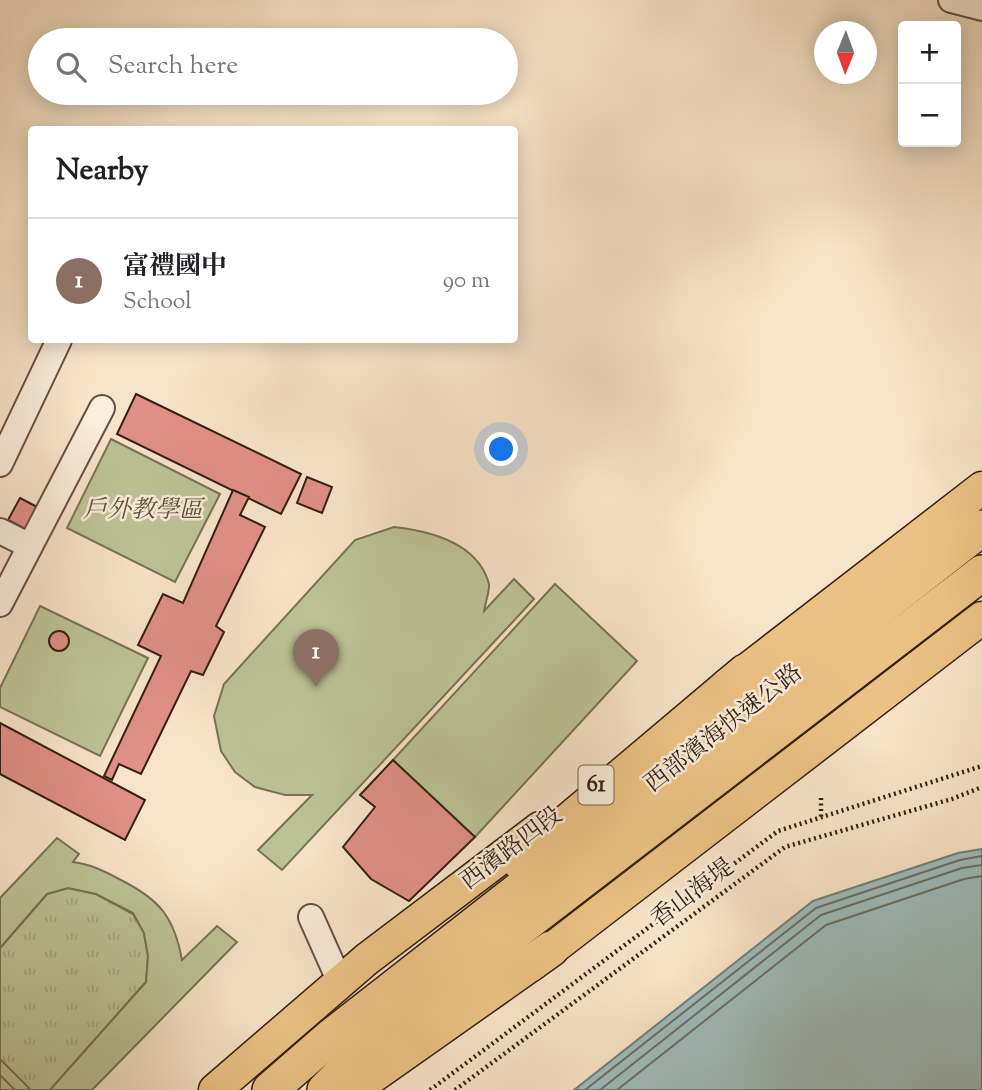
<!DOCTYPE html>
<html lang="en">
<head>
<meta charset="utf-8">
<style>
  body { margin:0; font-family:"Sorts Mill Goudy","Noto Serif TC",serif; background:#f6f6f6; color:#202124 }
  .controls { position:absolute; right:21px; top:21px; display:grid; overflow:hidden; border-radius:7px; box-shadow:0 4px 18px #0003 }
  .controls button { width:63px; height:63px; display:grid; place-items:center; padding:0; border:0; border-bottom:2px solid #e0e0e0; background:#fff; color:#202124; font:35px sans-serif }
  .compass { position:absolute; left:814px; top:21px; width:63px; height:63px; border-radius:50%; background:#fff; box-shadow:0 4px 18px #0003; rotate:181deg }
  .you { position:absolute; left:502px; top:450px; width:24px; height:24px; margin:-18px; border:5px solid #fff; border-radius:50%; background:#1a73e8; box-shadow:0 0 0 10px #1a73e833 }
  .badge { display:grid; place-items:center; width:46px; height:46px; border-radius:50%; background:#0f766e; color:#fff; font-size:23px; font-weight:700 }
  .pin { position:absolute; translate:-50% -58px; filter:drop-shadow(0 2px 4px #0008) }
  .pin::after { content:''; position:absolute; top:37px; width:24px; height:21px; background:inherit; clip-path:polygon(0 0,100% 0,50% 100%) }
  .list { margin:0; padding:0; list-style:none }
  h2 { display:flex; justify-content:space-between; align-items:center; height:91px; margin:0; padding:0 28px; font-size:30px }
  h2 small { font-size:23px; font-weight:400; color:#757577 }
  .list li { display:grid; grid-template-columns:46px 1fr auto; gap:21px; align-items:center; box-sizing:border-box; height:126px; padding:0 28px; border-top:2px solid #e0e0e0 }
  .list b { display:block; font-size:26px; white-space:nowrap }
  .list p { margin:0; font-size:23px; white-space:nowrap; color:#757577 }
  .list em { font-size:23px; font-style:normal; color:#757577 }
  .icon { flex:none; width:38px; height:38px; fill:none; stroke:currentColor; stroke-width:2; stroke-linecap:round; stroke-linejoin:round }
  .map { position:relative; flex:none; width:982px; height:1090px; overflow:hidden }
  .search { position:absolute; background:#fff; box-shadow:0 4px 18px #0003; left:28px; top:28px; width:490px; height:77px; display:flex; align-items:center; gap:18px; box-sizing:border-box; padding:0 24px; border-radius:38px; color:#757577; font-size:26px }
  .panel { position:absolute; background:#fff; box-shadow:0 4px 18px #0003; left:28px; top:126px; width:490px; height:217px; border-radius:7px }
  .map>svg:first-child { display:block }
  .grass { fill:url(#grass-tufts); stroke:#787254; stroke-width:2 }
  .garden { fill:#bdc496; stroke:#787254; stroke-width:2 }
  .water { fill:#9fbdbd; stroke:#747e79; stroke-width:2 }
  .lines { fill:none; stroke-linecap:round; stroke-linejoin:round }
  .shore { stroke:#6a6e68; stroke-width:2 }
  .building { fill:#e09085; stroke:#341f13; stroke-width:2 }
  .minor-casing { stroke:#655040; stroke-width:28 }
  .major-casing { stroke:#341f13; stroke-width:35 }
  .highway-casing { stroke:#341f13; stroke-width:38 }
  .path { stroke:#341f13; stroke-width:4.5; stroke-dasharray:2 3.5; stroke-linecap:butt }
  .minor { stroke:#faeddb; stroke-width:24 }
  .major { stroke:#ecc284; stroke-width:32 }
  .highway { stroke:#ecc284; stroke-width:35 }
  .labels { text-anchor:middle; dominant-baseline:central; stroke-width:5; stroke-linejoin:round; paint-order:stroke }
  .shield { fill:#faeddb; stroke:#6f5d4f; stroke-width:2 }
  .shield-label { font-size:23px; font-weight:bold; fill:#341f13 }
  .park-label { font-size:24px; font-style:italic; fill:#5d513a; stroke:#faeddb }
  .street-label { font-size:24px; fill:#341f13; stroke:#faeddb }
</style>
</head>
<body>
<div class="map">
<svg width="982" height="1090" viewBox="0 0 982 1090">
  <defs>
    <pattern id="grass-tufts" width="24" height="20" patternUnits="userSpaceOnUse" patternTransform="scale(1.75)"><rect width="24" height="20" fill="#bdc496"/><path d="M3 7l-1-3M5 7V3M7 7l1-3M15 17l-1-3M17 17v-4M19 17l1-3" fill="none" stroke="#a3a880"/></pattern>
  </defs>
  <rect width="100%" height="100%" fill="#f8e4c8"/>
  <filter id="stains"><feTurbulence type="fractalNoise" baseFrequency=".00286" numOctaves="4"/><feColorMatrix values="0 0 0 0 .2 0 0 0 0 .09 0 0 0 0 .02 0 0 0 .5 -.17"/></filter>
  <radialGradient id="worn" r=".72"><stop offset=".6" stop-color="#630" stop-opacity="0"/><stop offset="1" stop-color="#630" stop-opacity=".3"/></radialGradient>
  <polygon class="grass" points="68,888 96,894 133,914 144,933 148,956 146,982 50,1090 0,1090 0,948 47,894"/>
  <g class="garden">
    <polygon points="111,439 220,494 175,582 67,528"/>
    <path d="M394 527C430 531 478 543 489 584 490 591 485 603 484 611L514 579 534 599 282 870 258 850 312 795H285L255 787 235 772 221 751 214 716 224 684 355 540Z"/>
    <polygon points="555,584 637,661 475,837 393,760"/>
    <polygon points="40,606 148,658 100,756 0,707 0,688"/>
    <path d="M57 838 79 854 73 862C90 864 104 871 119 879 159 899 174 916 182 960L217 926 237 942 92 1090H50L146 982 148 956 144 933 133 913 96 894 68 888 47 894 0 948V898Z"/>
    <polygon points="0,1059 29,1088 27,1090 15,1090 0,1075"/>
  </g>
  <polygon class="water" points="982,849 982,1090 574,1090 813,901 958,853"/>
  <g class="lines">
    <g class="shore">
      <polyline points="585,1090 816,908 960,860 982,856"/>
      <polyline points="600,1090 821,915 962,868 982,865"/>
      <polyline points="617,1090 826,925 964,879 982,876"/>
    </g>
  </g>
  <g class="building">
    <polygon points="136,394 301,474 281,514 117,434"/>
    <polygon points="307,477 332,487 322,513 297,503"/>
    <polygon points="233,490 249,497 240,515 265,527 216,626 224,632 203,675 191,671 141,774 119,764 112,780 104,776 161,656 138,645 163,594 183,603"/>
    <polygon points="20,498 41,509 29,531 8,520"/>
    <circle cx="59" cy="641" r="10"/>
    <polygon points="0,723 145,800 125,840 0,774"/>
    <polygon points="393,760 475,837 409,901 371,879 343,847 375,807 360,795"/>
  </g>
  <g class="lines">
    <defs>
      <g id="minor">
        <polyline points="951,0 982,8"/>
        <polyline points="0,464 59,340"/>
        <polyline points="0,531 30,546"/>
        <polyline points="0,604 102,408"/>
        <polyline points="311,917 340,982"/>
      </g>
      <g id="major">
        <polyline points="726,686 982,488"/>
        <polyline points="531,965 982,618"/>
        <polyline points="215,1090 367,959 540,828"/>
      </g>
      <g id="highway">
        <polyline points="520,862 745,672"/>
        <polyline points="361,1083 551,949"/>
        <polyline points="270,1090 332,1036 982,528"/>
        <polyline points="325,1090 366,1049 528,922 982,573"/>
      </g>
    </defs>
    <use href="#minor" class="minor-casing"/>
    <use href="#major" class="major-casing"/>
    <use href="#highway" class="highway-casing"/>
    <g class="path">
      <polyline points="821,798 821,818"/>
      <polyline points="430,1090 778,831 982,766"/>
      <polyline points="455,1090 785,847 952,799 982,787"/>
    </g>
    <use href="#minor" class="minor"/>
    <use href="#major" class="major"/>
    <use href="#highway" class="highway"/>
  </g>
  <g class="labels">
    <rect class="shield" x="578.5" y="765.5" width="35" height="39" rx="5"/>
    <g class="shield-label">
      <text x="596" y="785">61</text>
    </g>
    <g class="park-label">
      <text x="143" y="511">戶外教學區</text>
    </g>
    <g class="street-label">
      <text transform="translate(724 729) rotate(-38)">西部濱海快速公路</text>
      <text transform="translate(512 849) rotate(-37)">西濱路四段</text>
      <text transform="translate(693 894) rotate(-37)">香山海堤</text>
    </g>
  </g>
  <rect width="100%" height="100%" filter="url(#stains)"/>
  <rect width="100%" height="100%" fill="url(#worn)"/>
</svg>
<div class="controls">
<button>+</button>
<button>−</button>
</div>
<svg class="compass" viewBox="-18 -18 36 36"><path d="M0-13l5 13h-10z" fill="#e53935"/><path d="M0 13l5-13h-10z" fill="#757577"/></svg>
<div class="you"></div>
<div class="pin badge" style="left:316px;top:687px;background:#8d6e63">1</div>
<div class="search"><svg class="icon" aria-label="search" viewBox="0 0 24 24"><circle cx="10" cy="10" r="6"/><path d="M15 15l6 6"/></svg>Search here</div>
<section class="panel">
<h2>Nearby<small></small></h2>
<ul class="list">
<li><span class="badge" style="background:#8d6e63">1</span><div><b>富禮國中</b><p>School</p></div><em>90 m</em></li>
</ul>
</section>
</div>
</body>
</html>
